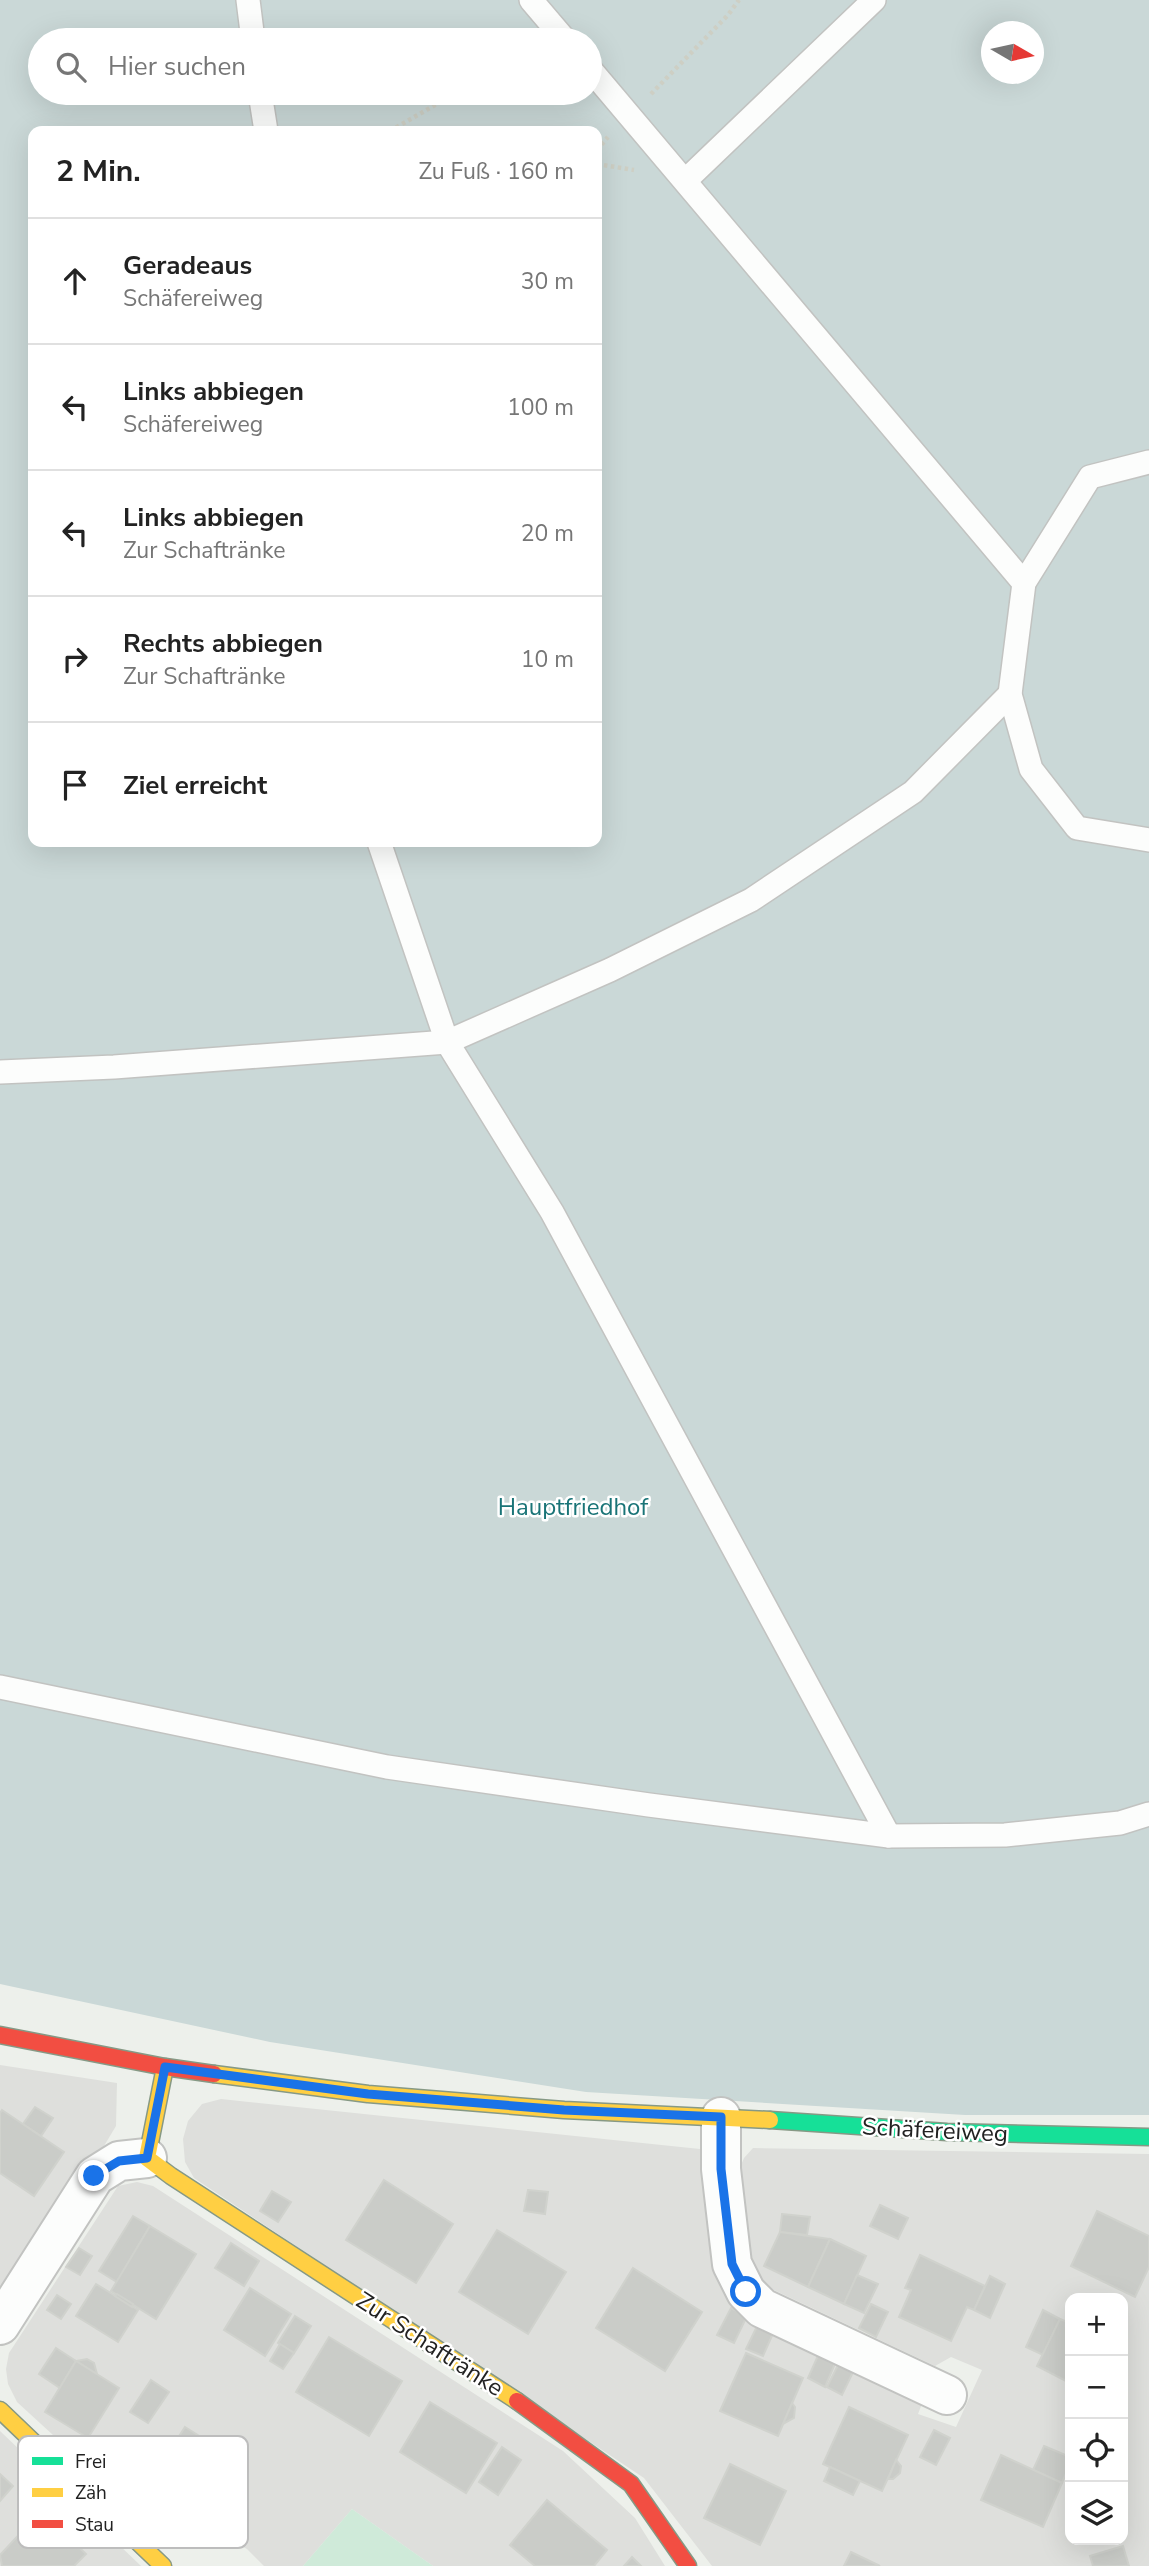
<!DOCTYPE html>
<html lang="de">
<head>
<meta charset="utf-8">
<style>
  body { margin:0; font-family:"Nunito Sans",sans-serif; background:#f6f6f6; color:#222 }
  .controls { position:absolute; right:21px; bottom:21px; display:grid; overflow:hidden; border-radius:14px; box-shadow:0 7px 28px #0002 }
  .controls button { width:63px; height:63px; display:grid; place-items:center; padding:0; border:0; border-bottom:2px solid #e0e0e0; background:#fff; color:#222; font:35px sans-serif }
  .compass { position:absolute; left:981px; top:21px; width:63px; height:63px; border-radius:50%; background:#fff; box-shadow:0 7px 28px #0002; rotate:99deg }
  .stop { position:absolute; width:21px; height:21px; margin:-16px; border:5px solid #1a73e8; border-radius:50%; background:#fff }
  .stop.end { background:#1a73e8; border-color:#fff; box-shadow:0 2px 7px #0008 }
  .list { margin:0; padding:0; list-style:none }
  h2 { display:flex; justify-content:space-between; align-items:center; height:91px; margin:0; padding:0 28px; font-size:30px }
  h2 small { font-size:23px; font-weight:400; color:#767676 }
  .list li { display:grid; grid-template-columns:46px 1fr auto; gap:21px; align-items:center; box-sizing:border-box; height:126px; padding:0 28px; border-top:2px solid #e0e0e0 }
  .list b { display:block; font-size:26px; white-space:nowrap }
  .list p { margin:0; font-size:23px; white-space:nowrap; color:#767676 }
  .list em { font-size:23px; font-style:normal; color:#767676 }
  .icon { flex:none; width:38px; height:38px; fill:none; stroke:currentColor; stroke-width:2; stroke-linecap:round; stroke-linejoin:round }
  .map { position:relative; flex:none; width:1149px; height:2566px; overflow:hidden }
  .search { position:absolute; background:#fff; box-shadow:0 7px 28px #0002; left:28px; top:28px; width:574px; height:77px; display:flex; align-items:center; gap:18px; box-sizing:border-box; padding:0 24px; border-radius:38px; color:#767676; font-size:26px }
  .panel { position:absolute; background:#fff; box-shadow:0 7px 28px #0002; left:28px; top:126px; width:574px; height:721px; border-radius:14px }
  .map>svg:first-child { display:block }
  .residential { fill:#dedfdc; fill-rule:evenodd }
  .grass { fill:#cfead9 }
  .cemetery { fill:#cad8d7; fill-rule:evenodd }
  .building { fill:#caccc8; stroke:#d0d2cd; stroke-width:2 }
  .lines { fill:none; stroke-linecap:round; stroke-linejoin:round }
  .lane-casing { stroke:#c2c3c1; stroke-width:26 }
  .street-casing { stroke:#c2c3c1; stroke-width:42 }
  .fast-casing { stroke:#869985; stroke-width:19 }
  .slow-casing { stroke:#869985; stroke-width:19 }
  .jam-casing { stroke:#869985; stroke-width:19 }
  .path { stroke:#cecfc4; stroke-width:4.5; stroke-dasharray:3.5 3.5; stroke-linecap:butt }
  .lane { stroke:#fcfdfc; stroke-width:23 }
  .street { stroke:#fcfdfc; stroke-width:38 }
  .fast { stroke:#16e098; stroke-width:16 }
  .slow { stroke:#ffcf43; stroke-width:16 }
  .jam { stroke:#f24e42; stroke-width:16 }
  .route { stroke:#1a73e8; stroke-width:9 }
  .labels { text-anchor:middle; dominant-baseline:central; stroke-width:5; stroke-linejoin:round; paint-order:stroke }
  .park-label { font-size:24px; fill:#197477; stroke:#fff }
  .street-label { font-size:24px; fill:#222; stroke:#fff }
  .key { fill:#fff; stroke:#bdbdbd; stroke-width:2 }
  .key-label { font-size:19px; fill:#222 }
</style>
</head>
<body>
<div class="map">
<svg width="1149" height="2566" viewBox="0 0 1149 2566">
  <rect width="100%" height="100%" fill="#edf0eb"/>
  <g class="residential">
    <polygon points="0,2065 117,2083 116,2126 75,2194 0,2298"/>
    <path d="M221 2099 700 2149 710 2199 717 2275 722 2289 736 2303 923 2401 918 2414 956 2427 982 2370 951 2357 935 2366 759 2283 751 2273 739 2170 744 2158 753 2148 1149 2154V2566H712L644 2478 194 2178 185 2162 183 2139 188 2121 202 2104ZM1070 2298H1123V2540H1070Z"/>
    <polygon points="137,2182 153,2186 563,2451 635,2518 665,2566 433,2566 352,2509 303,2566 264,2566 247,2549 212,2529 165,2525 137,2512 17,2402 8,2384 6,2369 9,2353 118,2186"/>
    <polygon points="0,2431 141,2566 0,2566"/>
  </g>
  <polygon class="grass" points="352,2509 433,2566 303,2566"/>
  <path class="cemetery" d="M0 0H1149V2115H965L586 2092 270 2042 0 1984ZM992 32H1034V74H992ZM40 40H590V93H40ZM33 131H597V842H33Z"/>
  <g class="building">
    <polygon points="35,2107 53,2118 41,2136 23,2124"/>
    <polygon points="2,2110 64,2152 34,2196 0,2173 0,2113"/>
    <polygon points="384,2180 453,2224 416,2283 346,2240"/>
    <polygon points="528,2190 548,2192 545,2214 524,2211"/>
    <polygon points="272,2191 291,2202 278,2222 260,2211"/>
    <polygon points="880,2205 908,2218 898,2239 870,2226"/>
    <polygon points="1097,2211 1149,2236 1149,2267 1135,2297 1071,2266"/>
    <polygon points="782,2214 810,2217 807,2235 780,2232"/>
    <polygon points="133,2216 150,2226 117,2282 99,2271"/>
    <polygon points="150,2226 196,2254 156,2319 111,2291"/>
    <polygon points="497,2230 566,2272 528,2334 459,2292"/>
    <polygon points="780,2232 830,2239 808,2287 764,2266"/>
    <polygon points="830,2239 866,2256 844,2304 808,2287"/>
    <polygon points="231,2243 259,2261 244,2286 215,2268"/>
    <polygon points="79,2248 92,2256 80,2275 66,2267"/>
    <polygon points="920,2255 985,2286 974,2310 967,2307 951,2341 899,2317 911,2290 905,2288"/>
    <polygon points="633,2268 702,2312 665,2371 596,2328"/>
    <polygon points="857,2275 878,2284 864,2313 844,2304"/>
    <polygon points="990,2276 1005,2284 990,2318 974,2310"/>
    <polygon points="96,2284 138,2310 118,2342 76,2316"/>
    <polygon points="250,2288 291,2314 265,2356 224,2330"/>
    <polygon points="117,2294 133,2304 132,2307 115,2296"/>
    <polygon points="57,2295 71,2304 61,2319 47,2310"/>
    <polygon points="871,2304 888,2312 876,2337 859,2328"/>
    <polygon points="731,2308 747,2316 734,2343 717,2335"/>
    <polygon points="1043,2310 1060,2319 1043,2355 1026,2347"/>
    <polygon points="295,2316 311,2326 294,2353 278,2343"/>
    <polygon points="1060,2319 1070,2323 1070,2383 1037,2366"/>
    <polygon points="759,2322 775,2329 763,2356 746,2349"/>
    <polygon points="329,2337 402,2381 369,2436 296,2392"/>
    <polygon points="280,2344 294,2353 283,2369 270,2361"/>
    <polygon points="56,2348 76,2361 60,2388 39,2374"/>
    <polygon points="820,2351 837,2359 825,2387 808,2378"/>
    <polygon points="746,2353 803,2378 778,2436 720,2411"/>
    <polygon points="87,2359 94,2363 97,2374 76,2361"/>
    <polygon points="76,2361 119,2388 88,2438 45,2412"/>
    <polygon points="840,2361 855,2368 842,2395 827,2387"/>
    <polygon points="151,2380 169,2392 148,2423 130,2412"/>
    <polygon points="430,2402 497,2443 466,2493 400,2452"/>
    <polygon points="792,2403 795,2407 794,2418 783,2424"/>
    <polygon points="849,2407 908,2435 882,2491 823,2464"/>
    <polygon points="185,2427 228,2454 194,2506 152,2479"/>
    <polygon points="934,2430 950,2438 936,2465 920,2457"/>
    <polygon points="1044,2446 1070,2457 1070,2464 1062,2483 1033,2470"/>
    <polygon points="502,2447 521,2460 498,2495 479,2482"/>
    <polygon points="1001,2455 1062,2483 1043,2527 981,2500"/>
    <polygon points="896,2460 901,2466 900,2473 893,2479 888,2479"/>
    <polygon points="730,2464 786,2491 760,2545 704,2518"/>
    <polygon points="830,2467 860,2481 853,2495 824,2481"/>
    <polygon points="0,2474 13,2486 0,2501"/>
    <polygon points="547,2500 607,2550 594,2566 535,2566 510,2545"/>
    <polygon points="41,2511 86,2554 74,2566 2,2566 0,2555"/>
    <polygon points="1123,2546 1129,2566 1093,2566 1090,2556"/>
    <polygon points="851,2552 880,2566 844,2566"/>
    <polygon points="632,2557 641,2566 624,2566"/>
  </g>
  <g class="lines">
    <defs>
      <g id="lane">
        <polyline points="248,0 253,40"/>
        <polyline points="531,0 565,40"/>
        <polyline points="590,69 1024,583"/>
        <polyline points="260,93 266,131"/>
        <polyline points="686,180 874,0"/>
        <polyline points="1149,462 1090,477 1024,583 1010,694 1031,769 1077,828 1149,840"/>
        <polyline points="379,842 447,1042 552,1212 889,1836"/>
        <polyline points="0,1072 114,1067 447,1042 610,970 751,900 913,792 1010,694"/>
        <polyline points="0,1687 387,1767 649,1805 889,1836 1005,1835 1120,1823 1149,1814"/>
      </g>
      <g id="street">
        <polyline points="721,2117 721,2169 732,2264 746,2292 762,2308 947,2395"/>
        <polyline points="0,2325 95,2176 119,2161 147,2158"/>
      </g>
      <polyline id="fast" points="770,2120 947,2132 1149,2137"/>
      <g id="slow">
        <polyline points="165,2067 147,2158 171,2176 517,2401"/>
        <polyline points="214,2074 368,2094 564,2110 770,2120"/>
        <polyline points="0,2410 163,2566"/>
      </g>
      <g id="jam">
        <polyline points="0,2035 165,2067 214,2074"/>
        <polyline points="517,2401 631,2484 688,2566"/>
      </g>
    </defs>
    <use href="#lane" class="lane-casing"/>
    <use href="#street" class="street-casing"/>
    <use href="#fast" class="fast-casing"/>
    <use href="#slow" class="slow-casing"/>
    <use href="#jam" class="jam-casing"/>
    <g class="path">
      <polyline points="651,94 728,15 739,0"/>
      <polyline points="390,131 456,93"/>
      <polyline points="597,150 608,137"/>
      <polyline points="597,164 634,170"/>
    </g>
    <use href="#lane" class="lane"/>
    <use href="#street" class="street"/>
    <use href="#fast" class="fast"/>
    <use href="#slow" class="slow"/>
    <use href="#jam" class="jam"/>
  </g>
  <g class="lines">
    <polyline class="route" points="94,2176 119,2161 147,2158 165,2067 368,2094 564,2110 721,2117 721,2169 732,2264 746,2292"/>
  </g>
  <g class="labels">
    <g class="park-label">
      <text x="573" y="1507">Hauptfriedhof</text>
    </g>
    <g class="street-label">
      <text transform="translate(935 2130) rotate(3)">Schäfereiweg</text>
      <text transform="translate(430 2344) rotate(33)">Zur Schaftränke</text>
    </g>
  </g>
  <rect x="18" y="2436" width="230" height="112" rx="10" class="key"/>
  <rect x="32" y="2457" width="31" height="8" fill="#16e098"/>
  <rect x="32" y="2488" width="31" height="9" fill="#ffcf43"/>
  <rect x="32" y="2520" width="31" height="8" fill="#f24e42"/>
  <g class="key-label">
    <text x="75" y="2468">Frei</text>
    <text x="75" y="2499">Zäh</text>
    <text x="75" y="2531">Stau</text>
  </g>
</svg>
<div class="controls">
<button>+</button>
<button>−</button>
<button><svg class="icon" aria-label="locate" viewBox="0 0 24 24"><circle cx="12" cy="12" r="6"/><path d="M12 2v4M12 18v4M2 12h4M18 12h4"/></svg></button>
<button><svg class="icon" aria-label="layers" viewBox="0 0 24 24"><path d="M12 4l9 5-9 5-9-5zM3 14l9 5 9-5"/></svg></button>
</div>
<svg class="compass" viewBox="-18 -18 36 36"><path d="M0-13l5 13h-10z" fill="#e53935"/><path d="M0 13l5-13h-10z" fill="#767676"/></svg>
<div class="stop" style="left:746px;top:2292px"></div>
<div class="stop end" style="left:94px;top:2176px"></div>
<div class="search"><svg class="icon" aria-label="search" viewBox="0 0 24 24"><circle cx="10" cy="10" r="6"/><path d="M15 15l6 6"/></svg>Hier suchen</div>
<section class="panel">
<h2>2 Min.<small>Zu Fuß · 160 m</small></h2>
<ul class="list">
<li><svg class="icon" aria-label="ahead" viewBox="0 0 24 24"><path d="M12 20V5M6 11l6-6 6 6"/></svg><div><b>Geradeaus</b><p>Schäfereiweg</p></div><em>30 m</em></li>
<li><svg class="icon" aria-label="left" viewBox="0 0 24 24"><path d="M17 20v-9H6M10 6l-5 5 5 5"/></svg><div><b>Links abbiegen</b><p>Schäfereiweg</p></div><em>100 m</em></li>
<li><svg class="icon" aria-label="left" viewBox="0 0 24 24"><path d="M17 20v-9H6M10 6l-5 5 5 5"/></svg><div><b>Links abbiegen</b><p>Zur Schaftränke</p></div><em>20 m</em></li>
<li><svg class="icon" aria-label="right" viewBox="0 0 24 24"><path d="M7 20v-9h11M14 6l5 5-5 5"/></svg><div><b>Rechts abbiegen</b><p>Zur Schaftränke</p></div><em>10 m</em></li>
<li><svg class="icon" aria-label="arrive" viewBox="0 0 24 24"><path d="M6 21V4h12l-3 4 3 4H6"/></svg><div><b>Ziel erreicht</b></div></li>
</ul>
</section>
</div>
</body>
</html>
